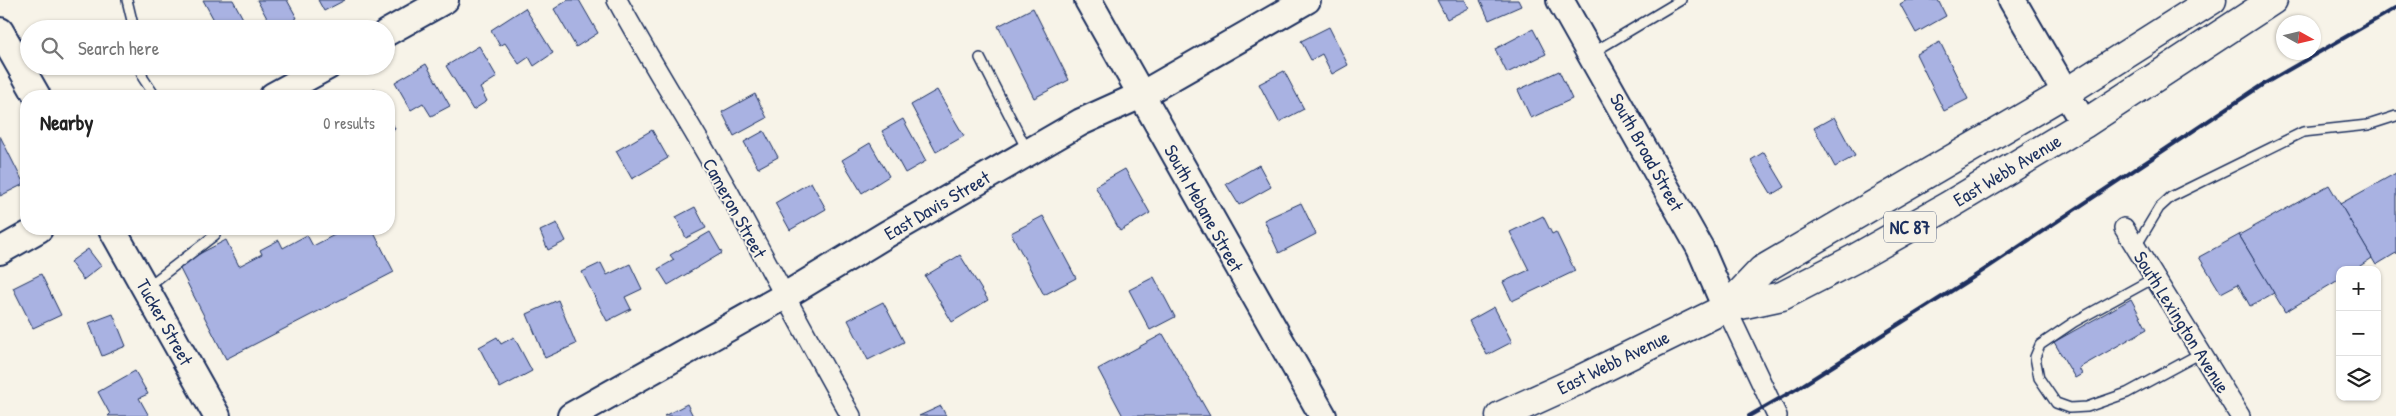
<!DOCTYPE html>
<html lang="en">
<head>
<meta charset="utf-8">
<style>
  body { margin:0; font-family:"Patrick Hand",sans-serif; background:#f6f6f6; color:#222 }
  .controls { position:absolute; right:15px; bottom:15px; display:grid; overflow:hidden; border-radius:10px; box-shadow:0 1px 4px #0004 }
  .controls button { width:45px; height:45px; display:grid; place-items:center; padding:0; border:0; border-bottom:1px solid #e0e0e0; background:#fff; color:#222; font:25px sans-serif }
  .compass { position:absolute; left:2276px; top:15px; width:45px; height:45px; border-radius:50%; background:#fff; box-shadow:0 1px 4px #0004; rotate:98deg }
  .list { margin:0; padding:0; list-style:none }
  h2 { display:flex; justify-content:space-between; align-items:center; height:65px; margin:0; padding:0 20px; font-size:21px }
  h2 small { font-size:16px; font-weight:400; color:#767676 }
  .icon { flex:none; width:28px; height:28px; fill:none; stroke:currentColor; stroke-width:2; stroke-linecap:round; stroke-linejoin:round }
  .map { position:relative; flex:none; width:2396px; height:416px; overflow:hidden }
  .search { position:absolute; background:#fff; box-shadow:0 1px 4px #0004; left:20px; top:20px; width:375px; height:55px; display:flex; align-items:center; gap:12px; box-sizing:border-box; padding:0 18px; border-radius:28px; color:#767676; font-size:19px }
  .panel { position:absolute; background:#fff; box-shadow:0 1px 4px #0004; left:20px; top:90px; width:375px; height:145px; border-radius:20px }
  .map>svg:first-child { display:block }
  .building { fill:#a9b2e2; stroke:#1b2f5e }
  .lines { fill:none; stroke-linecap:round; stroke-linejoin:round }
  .lane-casing { stroke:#1b2f5e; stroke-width:12 }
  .street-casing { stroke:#1b2f5e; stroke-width:22 }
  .secondary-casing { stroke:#1b2f5e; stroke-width:30 }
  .highway-casing { stroke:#1b2f5e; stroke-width:31 }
  .lane { stroke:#f7f3e8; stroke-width:9 }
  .street { stroke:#f7f3e8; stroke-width:19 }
  .secondary { stroke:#f7f3e8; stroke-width:26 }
  .highway { stroke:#f7f3e8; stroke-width:28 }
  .rail { stroke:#1b2f5e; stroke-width:4 }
  .labels { text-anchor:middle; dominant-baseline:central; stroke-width:4; stroke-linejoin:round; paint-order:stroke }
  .shield { fill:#f7f3e8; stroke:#5d6a87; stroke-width:1 }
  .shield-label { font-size:18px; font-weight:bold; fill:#1b2f5e }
  .street-label { font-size:19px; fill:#1b2f5e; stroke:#f7f3e8 }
</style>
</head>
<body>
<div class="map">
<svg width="2396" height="416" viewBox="0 0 2396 416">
  <rect width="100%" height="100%" fill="#f7f3e8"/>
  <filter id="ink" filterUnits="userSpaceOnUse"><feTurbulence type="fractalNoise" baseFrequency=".02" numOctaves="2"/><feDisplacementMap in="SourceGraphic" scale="10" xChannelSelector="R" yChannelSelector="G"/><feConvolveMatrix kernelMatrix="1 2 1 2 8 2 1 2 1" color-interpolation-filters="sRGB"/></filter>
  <g filter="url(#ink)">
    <g class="building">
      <polygon points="203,0 233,0 247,26 243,29 219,29"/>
      <polygon points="257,0 287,0 297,18 278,29 273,29"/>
      <polygon points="318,0 345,0 324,11"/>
      <polygon points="568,0 579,0 598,33 576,47 554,9"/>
      <polygon points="1437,0 1465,0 1469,8 1447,19"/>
      <polygon points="1480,0 1518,0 1521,6 1489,20"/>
      <polygon points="1907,0 1938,0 1946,16 1916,33 1900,4"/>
      <polygon points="525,8 553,53 534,66 529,57 519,64 505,43 500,46 491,30"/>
      <polygon points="1033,8 1069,80 1034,98 998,26"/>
      <polygon points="1329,27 1348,65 1332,74 1322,54 1311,60 1301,41"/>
      <polygon points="1533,29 1546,54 1507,73 1495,49"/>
      <polygon points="1940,42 1968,99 1944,111 1916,54"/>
      <polygon points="479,46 497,77 480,88 487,101 473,110 446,66"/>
      <polygon points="426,64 450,106 431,116 423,103 411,110 395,82"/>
      <polygon points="1284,71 1304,109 1279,122 1259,84"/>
      <polygon points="1559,71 1572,99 1531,118 1518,90"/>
      <polygon points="376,89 379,96 360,96"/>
      <polygon points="937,90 964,136 936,152 911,105"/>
      <polygon points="755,94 767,118 734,136 722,112"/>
      <polygon points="389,116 395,129 389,132"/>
      <polygon points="1834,117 1855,156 1835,167 1814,128"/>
      <polygon points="903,119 926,161 905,173 882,131"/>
      <polygon points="652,130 668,158 632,179 616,151"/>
      <polygon points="764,131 778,157 758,168 744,142"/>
      <polygon points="0,136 24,184 0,196"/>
      <polygon points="870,143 889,176 862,193 842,160"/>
      <polygon points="1764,152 1785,187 1772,195 1751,160"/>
      <polygon points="1259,165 1271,187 1239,205 1226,184"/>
      <polygon points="1125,169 1150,213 1120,231 1095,186"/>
      <polygon points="2396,173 2396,253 2376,265 2340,204"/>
      <polygon points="811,182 826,209 790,230 775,203"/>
      <polygon points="2329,185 2372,258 2354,270 2340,270 2340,279 2285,312 2239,235"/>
      <polygon points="1301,203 1316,234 1279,253 1264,220"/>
      <polygon points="695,207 706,228 686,238 676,217"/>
      <polygon points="1043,216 1076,278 1044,295 1011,233"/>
      <polygon points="1543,216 1552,234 1556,232 1575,271 1512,301 1503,282 1529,270 1510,232"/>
      <polygon points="557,223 566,241 548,250 540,231"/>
      <polygon points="346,229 372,229 394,272 226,359 178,265 226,240 239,266 262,254 260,250 279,240 283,248 307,235 313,246"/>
      <polygon points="710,232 722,253 668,285 658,269 674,260 670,255"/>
      <polygon points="2239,235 2274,293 2250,306 2238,284 2221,293 2199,257"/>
      <polygon points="88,249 101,266 83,280 70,262"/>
      <polygon points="960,255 988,300 952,322 925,276"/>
      <polygon points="601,263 607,275 630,264 642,289 625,297 631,309 607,321 582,272"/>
      <polygon points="41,274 61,315 33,328 13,288"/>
      <polygon points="1154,277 1175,317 1150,330 1129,290"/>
      <polygon points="2131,299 2147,329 2079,368 2082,374 2075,378 2054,342"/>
      <polygon points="558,300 576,344 545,358 527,314"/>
      <polygon points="883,302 904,342 868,360 848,320"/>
      <polygon points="1494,307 1512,342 1487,355 1469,321"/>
      <polygon points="113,314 126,346 102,356 89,323"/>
      <polygon points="1163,334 1210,416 1123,416 1098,369"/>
      <polygon points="497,337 501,344 514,337 532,371 500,388 479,347"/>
      <polygon points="135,371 148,394 139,398 149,416 108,416 110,414 98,392"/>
      <polygon points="687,404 693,416 664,416"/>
      <polygon points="941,406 946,416 919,416"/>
    </g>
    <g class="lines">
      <defs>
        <g id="lane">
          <polyline points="127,0 134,29"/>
          <polyline points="1592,53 1681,0"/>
          <polyline points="980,58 1027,150"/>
          <polyline points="140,66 143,78 155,96"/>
          <polyline points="2135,248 2159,208 2171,197 2303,132 2368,125 2396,116"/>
          <polyline points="2154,278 2074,322 2040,345 2035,357 2039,378 2056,403 2070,408 2087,407 2127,393 2201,353"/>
          <polyline points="147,287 215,235 215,229"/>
        </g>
        <g id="street">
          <path d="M617 0C654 68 696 133 733 200 772 272 811 345 851 416"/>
          <polyline points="2124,228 2240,416"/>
          <polyline points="1726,308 1777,416"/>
        </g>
        <g id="secondary">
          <polyline points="1088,0 1323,416"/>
          <polyline points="1560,0 1700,248 1726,308"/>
          <polyline points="2012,0 2084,124"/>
          <polyline points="0,31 37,96"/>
          <polyline points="386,33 445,0"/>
          <polyline points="273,96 328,66"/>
          <polyline points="112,229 217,416"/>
          <polyline points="0,251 39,229"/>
          <polyline points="571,416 783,297 887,234 1081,122 1141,95 1307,0"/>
        </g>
        <g id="highway">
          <polyline points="1726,308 1762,270 2065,93 2212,0"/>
          <polyline points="1500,416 1575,382 1726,308 1782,296 1854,259 1948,206 2084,124 2273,0"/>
        </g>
      </defs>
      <use href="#lane" class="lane-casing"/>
      <use href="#street" class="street-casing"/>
      <use href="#secondary" class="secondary-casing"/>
      <use href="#highway" class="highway-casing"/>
      <use href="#lane" class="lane"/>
      <use href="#street" class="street"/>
      <use href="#secondary" class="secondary"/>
      <use href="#highway" class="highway"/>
      <polyline class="rail" points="1749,416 1798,388 1972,278 2262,85 2396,8"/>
    </g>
  </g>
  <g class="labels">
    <rect class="shield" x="1884" y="211.5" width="52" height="31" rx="4"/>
    <g class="shield-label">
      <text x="1910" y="227">NC 87</text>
    </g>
    <g class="street-label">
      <text transform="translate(1647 152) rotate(61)">South Broad Street</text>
      <text transform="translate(2007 170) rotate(-31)">East Webb Avenue</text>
      <text transform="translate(937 205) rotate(-30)">East Davis Street</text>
      <text transform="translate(735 208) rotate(61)">Cameron Street</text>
      <text transform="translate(1204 208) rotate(61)">South Mebane Street</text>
      <text transform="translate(165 322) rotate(61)">Tucker Street</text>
      <text transform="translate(2182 322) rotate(58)">South Lexington Avenue</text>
      <text transform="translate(1613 362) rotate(-26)">East Webb Avenue</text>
    </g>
  </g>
</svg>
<div class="controls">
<button>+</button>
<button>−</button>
<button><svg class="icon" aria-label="layers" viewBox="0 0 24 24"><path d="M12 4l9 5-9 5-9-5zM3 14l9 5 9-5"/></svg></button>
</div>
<svg class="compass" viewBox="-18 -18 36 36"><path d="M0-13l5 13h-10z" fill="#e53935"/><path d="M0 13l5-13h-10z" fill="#767676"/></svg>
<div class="search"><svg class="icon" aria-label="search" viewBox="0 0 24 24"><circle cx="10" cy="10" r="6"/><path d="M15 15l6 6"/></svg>Search here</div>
<section class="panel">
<h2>Nearby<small>0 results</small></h2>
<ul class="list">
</ul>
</section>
</div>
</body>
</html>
